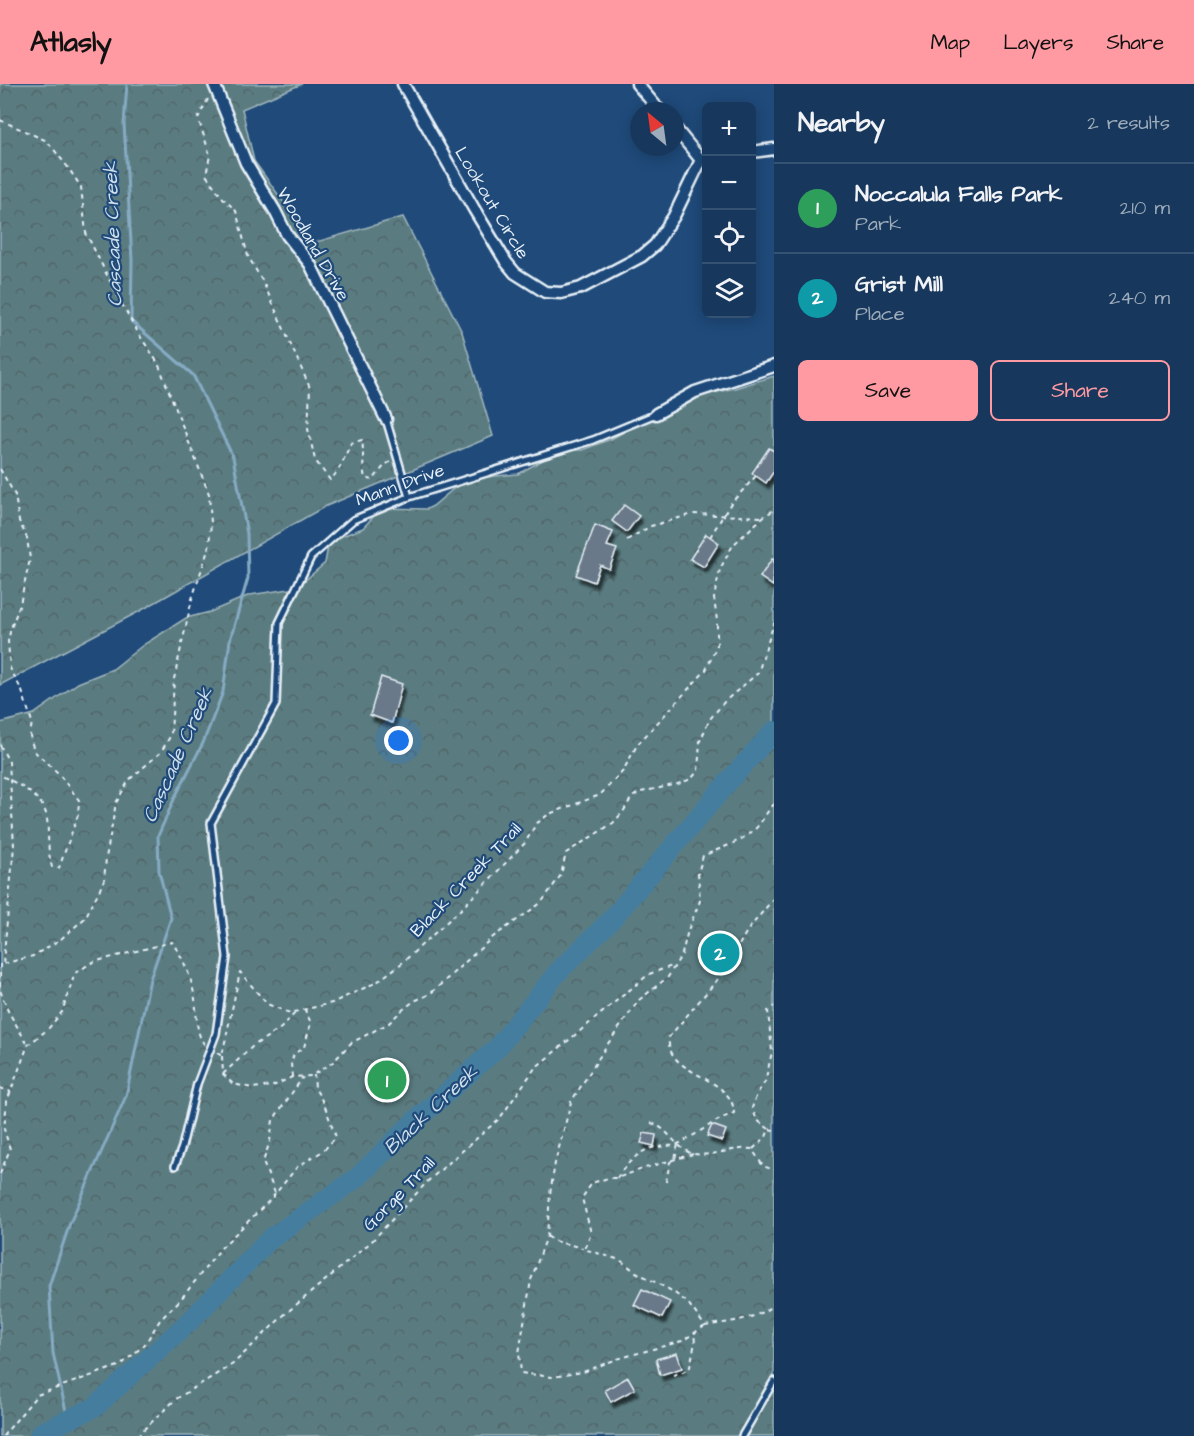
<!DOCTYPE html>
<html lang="en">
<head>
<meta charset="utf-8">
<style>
  body { margin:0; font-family:"Architects Daughter",sans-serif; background:#203f62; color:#f1f3f6 }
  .controls { position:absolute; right:18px; top:18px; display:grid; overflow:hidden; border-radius:9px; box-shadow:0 3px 15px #0003 }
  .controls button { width:54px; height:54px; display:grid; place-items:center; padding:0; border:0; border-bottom:2px solid #365272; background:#17385c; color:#f1f3f6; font:30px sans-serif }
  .compass { position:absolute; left:630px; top:18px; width:54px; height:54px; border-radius:50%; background:#17385c; box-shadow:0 3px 15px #0003; rotate:331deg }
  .you { position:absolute; left:399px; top:657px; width:21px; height:21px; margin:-15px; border:4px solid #fff; border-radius:50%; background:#1a73e8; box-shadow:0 0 0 9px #1a73e833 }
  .badge { display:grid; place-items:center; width:39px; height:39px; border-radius:50%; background:#ff9aa2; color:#fff; font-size:20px; font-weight:700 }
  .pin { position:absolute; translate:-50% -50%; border:3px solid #fff; box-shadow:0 2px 6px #0006 }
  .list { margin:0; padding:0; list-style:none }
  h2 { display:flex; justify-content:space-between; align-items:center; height:78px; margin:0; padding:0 24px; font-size:26px }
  h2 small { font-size:20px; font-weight:400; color:#9eacbb }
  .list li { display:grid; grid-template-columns:39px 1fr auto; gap:18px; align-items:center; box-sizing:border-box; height:90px; padding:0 24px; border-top:2px solid #365272 }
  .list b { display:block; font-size:22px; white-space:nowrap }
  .list p { margin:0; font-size:20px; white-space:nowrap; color:#9eacbb }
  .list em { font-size:20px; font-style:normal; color:#9eacbb }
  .actions { display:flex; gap:12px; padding:18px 24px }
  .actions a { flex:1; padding:14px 0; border:2px solid #ff9aa2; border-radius:9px; text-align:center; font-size:21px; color:#ff9aa2 }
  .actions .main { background:#ff9aa2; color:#111 }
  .icon { flex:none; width:33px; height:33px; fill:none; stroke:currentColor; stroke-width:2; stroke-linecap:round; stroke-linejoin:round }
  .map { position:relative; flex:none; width:774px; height:1352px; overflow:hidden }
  header { display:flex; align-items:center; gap:36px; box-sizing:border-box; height:84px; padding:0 30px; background:#ff9aa2; color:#111 }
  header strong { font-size:28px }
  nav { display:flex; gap:33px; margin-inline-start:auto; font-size:21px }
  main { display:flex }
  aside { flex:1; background:#17385c }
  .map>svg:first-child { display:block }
  .forest { fill:url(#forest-crowns); stroke:#a1b6bc; stroke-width:1.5 }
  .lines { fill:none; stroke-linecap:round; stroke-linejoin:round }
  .stream { stroke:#86abc3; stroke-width:3 }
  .river { stroke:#457d9f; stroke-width:20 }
  .building { fill:#697989; stroke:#e8f1f8; stroke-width:1.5; filter:url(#shadow) }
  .lane-casing { stroke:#e8f1f8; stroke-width:10 }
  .street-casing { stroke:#e8f1f8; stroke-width:15 }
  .path { stroke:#e8f1f8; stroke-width:2; stroke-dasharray:4.5 4.5; stroke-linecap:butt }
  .lane { stroke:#1f4a7a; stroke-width:5 }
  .street { stroke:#1f4a7a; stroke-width:10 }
  .labels { text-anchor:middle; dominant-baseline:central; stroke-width:4.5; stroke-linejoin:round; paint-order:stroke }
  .street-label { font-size:18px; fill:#e8f1f8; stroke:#1f4a7a }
  .water-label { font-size:20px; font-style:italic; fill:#d0e0eb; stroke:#1f4a7a }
</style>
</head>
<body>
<header>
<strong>Atlasly</strong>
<nav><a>Map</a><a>Layers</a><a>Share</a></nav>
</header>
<main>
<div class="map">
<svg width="774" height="1352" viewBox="0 0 774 1352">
  <defs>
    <pattern id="forest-crowns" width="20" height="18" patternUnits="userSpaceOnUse" patternTransform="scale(1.5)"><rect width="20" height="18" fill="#5a7c81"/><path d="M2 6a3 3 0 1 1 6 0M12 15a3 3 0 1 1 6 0" fill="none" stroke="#516568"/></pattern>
    <filter id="shadow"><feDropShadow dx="3" dy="5.5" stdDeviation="1.5" flood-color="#0009"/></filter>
  </defs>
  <rect width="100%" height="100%" fill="#1f4a7a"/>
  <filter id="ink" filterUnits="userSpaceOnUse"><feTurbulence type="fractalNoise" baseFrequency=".0167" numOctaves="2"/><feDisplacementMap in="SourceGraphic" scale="12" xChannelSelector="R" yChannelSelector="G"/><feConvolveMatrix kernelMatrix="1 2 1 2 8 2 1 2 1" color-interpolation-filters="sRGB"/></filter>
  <g filter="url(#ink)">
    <g class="forest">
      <polygon points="0,0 302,0 242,25 254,77 313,159 403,133 462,248 493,352 324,423 140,527 0,601"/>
      <polygon points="774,292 774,1352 0,1352 0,639 34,630 78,599 113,585 143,561 186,534 210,528 250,511 296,504 325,479 329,457 363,444 381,424 427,425 433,422 465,395 518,390 560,366 582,366 611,355 656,330 659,336 679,317 735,304"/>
    </g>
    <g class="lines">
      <polyline class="stream" points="68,1336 53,1269 49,1202 70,1139 126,1012 150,895 171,834 159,787 158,752 175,713 203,659 223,608 230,556 248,494 247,450 233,373 193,291 131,237 132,176 124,40 127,0"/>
      <polyline class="river" points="39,1352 42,1348 95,1323 192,1235 270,1155 358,1093 413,1039 497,964 557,889 611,836 727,699 774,647"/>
    </g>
    <g class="building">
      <polygon points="769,364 774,367 774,387 766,399 752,389"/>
      <polygon points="624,421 639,432 627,448 612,437"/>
      <polygon points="595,441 613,448 607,462 617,465 609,485 600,481 594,498 576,491"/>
      <polygon points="706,450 719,459 704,483 690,475"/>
      <polygon points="772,475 774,476 773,502 760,493"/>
      <polygon points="381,593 402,600 392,639 370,631"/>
      <polygon points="716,858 732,867 725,879 709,870"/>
      <polygon points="712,1041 726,1046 722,1057 707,1052"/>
      <polygon points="644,1049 656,1051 654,1062 641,1059"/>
      <polygon points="642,1205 670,1218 662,1234 634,1221"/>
      <polygon points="677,1269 682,1284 660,1291 656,1275"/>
      <polygon points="628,1293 635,1305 611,1318 605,1306"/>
    </g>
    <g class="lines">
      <defs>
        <g id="lane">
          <polyline points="386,335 409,413"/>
          <polyline points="175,1082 182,1063 197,1000 216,950 227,873 211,739 276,620 279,539 311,473 353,436 409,413 593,356 656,330"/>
          <polyline points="742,1352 774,1297"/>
        </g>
        <g id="street">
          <polyline points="214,0 246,79 275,127 287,151 310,180 386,335"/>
          <polyline points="403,0 474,125 506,178 515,189 545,208 561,209 581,204 642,172 655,161 674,132 701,76"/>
          <polyline points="637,0 660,27"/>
          <polyline points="675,44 701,76 706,75"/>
          <polyline points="752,68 774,65"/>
          <polyline points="656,330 695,308 774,282"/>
        </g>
      </defs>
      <use href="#lane" class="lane-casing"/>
      <use href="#street" class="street-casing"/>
      <g class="path">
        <path d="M208 15 198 34 210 71 206 91 222 113 236 127 248 172 264 200 310 304 308 345 315 376 330 396C341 386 344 373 351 359L362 356C364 369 362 382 365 394L373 396 385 381 390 378"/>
        <polyline points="0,36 47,57 67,82 81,103 86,149 119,215 140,252 158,279 209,410 211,439 209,463 192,515 174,595 171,651 161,668 129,696 116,719 106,774 104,797 85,834 61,855 33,872 3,880"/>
        <path d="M0 385 15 411 19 437 27 454 30 475 20 520 11 544 8 557 10 584 22 607 32 638 30 652 34 667 58 689 79 716 78 731 59 784 52 783C47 767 49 752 47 735 45 713 18 700 0 691"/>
        <polyline points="710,453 731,419 756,392"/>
        <polyline points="627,456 651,442 693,430 763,433"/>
        <polyline points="0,661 9,678 14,762 3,880 0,880 0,906 8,927 28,961"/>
        <polyline points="217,969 222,972 240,888 267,920 290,929 332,919 377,898 402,879 461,825 525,759 536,740 549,730 600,711 623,687 637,661 706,586 717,561 717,537 714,514 720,485 733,461 763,433 774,426"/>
        <polyline points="222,972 223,990 233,1000 252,1004 273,1002 292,993 311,992 333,978 351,959 389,939 401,927 414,917 430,910 493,853 541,819 561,791 566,769 613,739 623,728 632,713 641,708 678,700 691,695 698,687 700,657 710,635 725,617 758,589 774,539"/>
        <polyline points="223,990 253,962 281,944 296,928"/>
        <polyline points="292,993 291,979 294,970 304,963 311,939 304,924"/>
        <polyline points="0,1004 11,1008"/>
        <path d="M651 1039C668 1043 676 1066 694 1070 713 1073 733 1063 752 1065L763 1082 774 1086"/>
        <polyline points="769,1045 757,1036 752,1024 757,1010 765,998 772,968 768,927 774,922"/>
        <polyline points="753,1065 766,1053 769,1045 774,1046"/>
        <path d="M693 1070 645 1084 617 1094H608L592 1099 582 1114 591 1149 584 1165 620 1176 636 1188 672 1207 688 1219 705 1242C727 1238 757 1236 774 1220"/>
        <path d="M0 1090 10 1065 4 1045 7 1017 28 961 48 945 62 928 75 889 93 878 172 858C182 872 191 892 194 910 198 926 194 949 205 961"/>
        <path d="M617 1094C624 1083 638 1067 652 1064 661 1062 671 1063 680 1059 698 1050 714 1036 734 1029 733 991 664 992 669 953L723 889 747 847 774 814"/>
        <polyline points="666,1098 670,1078 675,1075 678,1060"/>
        <polyline points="275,1109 263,1078 270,1057 273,1036 303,993"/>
        <polyline points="547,1152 554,1157 583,1164"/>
        <path d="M705 1242 682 1257 617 1275 583 1288 552 1293 521 1289 519 1269 531 1196 547 1152 550 1110 555 1079 571 1018 607 961 639 916 668 893 682 870 688 846 700 817 698 789 703 772C720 764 739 759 754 746 762 739 766 728 774 720"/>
        <polyline points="673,1291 683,1288 690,1283 695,1258 694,1249"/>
        <polyline points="3,1352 37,1311 121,1281 145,1260 160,1236 181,1215 222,1163 271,1115 298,1082 323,1067 336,1053 324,1020 315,1004 314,991"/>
        <polyline points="137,1352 176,1315 233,1280 284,1231 371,1158 428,1097 500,1034 535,984 649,890 672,882"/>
      </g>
      <use href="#lane" class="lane"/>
      <use href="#street" class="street"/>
    </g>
  </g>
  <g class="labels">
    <g class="street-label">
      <text transform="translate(492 119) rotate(59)">Lookout Circle</text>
      <text transform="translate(313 160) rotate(60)">Woodland Drive</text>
      <text transform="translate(400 401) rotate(-20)">Mann Drive</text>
      <text transform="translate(466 796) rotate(-46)">Black Creek Trail</text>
      <text transform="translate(399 1110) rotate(-46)">Gorge Trail</text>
    </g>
    <g class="water-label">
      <text transform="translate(113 150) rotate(-92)">Cascade Creek</text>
      <text transform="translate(178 671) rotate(-66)">Cascade Creek</text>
      <text transform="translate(431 1026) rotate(-43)">Black Creek</text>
    </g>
  </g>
</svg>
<div class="controls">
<button>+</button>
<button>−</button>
<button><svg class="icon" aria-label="locate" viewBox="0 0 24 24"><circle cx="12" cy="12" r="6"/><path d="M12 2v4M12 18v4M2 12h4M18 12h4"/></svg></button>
<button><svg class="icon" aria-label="layers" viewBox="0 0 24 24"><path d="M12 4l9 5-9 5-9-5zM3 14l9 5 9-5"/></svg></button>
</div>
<svg class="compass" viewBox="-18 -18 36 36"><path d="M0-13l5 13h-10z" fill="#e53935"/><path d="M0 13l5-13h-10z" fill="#9eacbb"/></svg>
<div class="you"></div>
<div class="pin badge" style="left:387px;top:996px;background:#2e9e5b">1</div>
<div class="pin badge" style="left:720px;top:869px;background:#0f9aa8">2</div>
</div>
<aside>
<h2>Nearby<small>2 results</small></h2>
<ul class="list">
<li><span class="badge" style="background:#2e9e5b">1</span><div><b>Noccalula Falls Park</b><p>Park</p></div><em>210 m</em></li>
<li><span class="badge" style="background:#0f9aa8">2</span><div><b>Grist Mill</b><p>Place</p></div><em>240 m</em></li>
</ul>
<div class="actions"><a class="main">Save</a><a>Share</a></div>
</aside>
</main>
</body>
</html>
